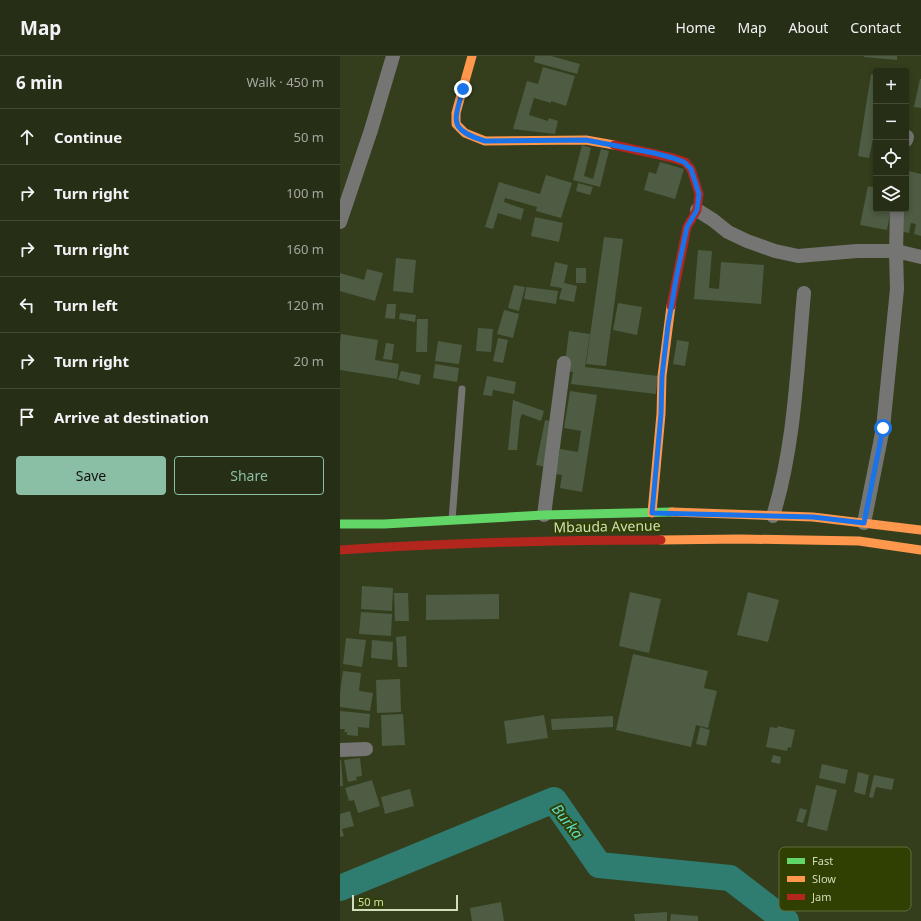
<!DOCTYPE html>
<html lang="en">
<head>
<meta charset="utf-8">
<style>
  body { margin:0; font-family:"Noto Sans",sans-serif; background:#333a23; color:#f1f3f6 }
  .controls { position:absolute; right:12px; top:12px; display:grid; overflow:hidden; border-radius:4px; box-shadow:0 2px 6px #0003 }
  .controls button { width:36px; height:36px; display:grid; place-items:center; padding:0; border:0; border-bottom:1px solid #434a35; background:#272e16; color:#f1f3f6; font:20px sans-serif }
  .scale { position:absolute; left:12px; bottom:10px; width:106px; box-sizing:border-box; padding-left:4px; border:2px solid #d0deb9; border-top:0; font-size:11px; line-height:14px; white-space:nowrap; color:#d0deb9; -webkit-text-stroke:3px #2f4002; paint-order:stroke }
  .stop { position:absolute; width:12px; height:12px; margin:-9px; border:3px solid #1a73e8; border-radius:50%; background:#fff }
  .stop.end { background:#1a73e8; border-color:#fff; box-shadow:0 1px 4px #0008 }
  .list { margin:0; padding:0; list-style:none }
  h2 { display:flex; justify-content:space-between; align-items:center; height:52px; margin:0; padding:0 16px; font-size:17px }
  h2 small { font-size:13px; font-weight:400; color:#a4a8a1 }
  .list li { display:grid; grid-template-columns:26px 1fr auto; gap:12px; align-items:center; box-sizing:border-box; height:56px; padding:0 16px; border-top:1px solid #434a35 }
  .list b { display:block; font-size:15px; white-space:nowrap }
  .list em { font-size:13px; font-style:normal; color:#a4a8a1 }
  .actions { display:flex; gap:8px; padding:12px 16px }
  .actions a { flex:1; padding:9px 0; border:1px solid #8abfa5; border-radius:4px; text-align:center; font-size:14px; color:#8abfa5 }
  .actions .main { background:#8abfa5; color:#111 }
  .icon { flex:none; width:22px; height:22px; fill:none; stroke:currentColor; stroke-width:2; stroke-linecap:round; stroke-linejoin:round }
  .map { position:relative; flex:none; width:581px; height:865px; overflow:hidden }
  header { display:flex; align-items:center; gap:24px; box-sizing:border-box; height:56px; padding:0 20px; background:#272e16; border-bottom:1px solid #434a35 }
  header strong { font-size:19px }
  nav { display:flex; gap:22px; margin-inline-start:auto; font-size:14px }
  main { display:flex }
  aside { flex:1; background:#272e16 }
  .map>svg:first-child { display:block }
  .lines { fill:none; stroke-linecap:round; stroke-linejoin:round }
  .river { stroke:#2f7c70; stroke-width:26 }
  .building { fill:#4d5c42 }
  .lane { stroke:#757673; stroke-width:7 }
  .street { stroke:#757673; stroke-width:14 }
  .fast { stroke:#63d668; stroke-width:9 }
  .slow { stroke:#ff974d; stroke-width:9 }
  .jam { stroke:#b3261e; stroke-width:9 }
  .route { stroke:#1a73e8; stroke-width:5 }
  .labels { text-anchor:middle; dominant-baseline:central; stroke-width:4; stroke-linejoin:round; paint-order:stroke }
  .street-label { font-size:14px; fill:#d0deb9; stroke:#2f4002 }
  .water-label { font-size:15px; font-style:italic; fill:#60dacb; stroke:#2f4002 }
  .key { fill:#2f4002; stroke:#5f6f39; stroke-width:1 }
  .key-label { font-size:11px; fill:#d0deb9 }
</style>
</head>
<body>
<header>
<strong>Map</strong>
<nav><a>Home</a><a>Map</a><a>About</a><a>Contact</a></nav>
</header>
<main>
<aside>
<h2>6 min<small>Walk · 450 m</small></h2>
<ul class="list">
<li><svg class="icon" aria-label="ahead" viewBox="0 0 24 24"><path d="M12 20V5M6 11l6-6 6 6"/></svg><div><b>Continue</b></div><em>50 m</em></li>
<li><svg class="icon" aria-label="right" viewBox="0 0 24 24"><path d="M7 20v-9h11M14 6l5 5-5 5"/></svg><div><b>Turn right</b></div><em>100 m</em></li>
<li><svg class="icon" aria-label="right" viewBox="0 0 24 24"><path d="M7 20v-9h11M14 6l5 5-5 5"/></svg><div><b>Turn right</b></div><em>160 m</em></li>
<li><svg class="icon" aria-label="left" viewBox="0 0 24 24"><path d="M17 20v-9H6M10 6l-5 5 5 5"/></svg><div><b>Turn left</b></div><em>120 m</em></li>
<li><svg class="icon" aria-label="right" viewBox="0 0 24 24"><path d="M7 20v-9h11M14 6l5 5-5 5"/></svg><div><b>Turn right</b></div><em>20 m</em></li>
<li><svg class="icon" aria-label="arrive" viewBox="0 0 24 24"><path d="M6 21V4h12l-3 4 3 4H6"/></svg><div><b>Arrive at destination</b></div></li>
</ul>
<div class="actions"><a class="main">Save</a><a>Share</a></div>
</aside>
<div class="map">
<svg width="581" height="865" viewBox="0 0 581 865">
  <rect width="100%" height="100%" fill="#343e1d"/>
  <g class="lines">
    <polyline class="river" points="0,832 214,744 259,809 390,822 446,865"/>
  </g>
  <g class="building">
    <polygon points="195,0 211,0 240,8 237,18 194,6"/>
    <polygon points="524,0 557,0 557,4 524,1"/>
    <polygon points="203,11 235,20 226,50 211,45 211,47 194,42 189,59 208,65 209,62 218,65 215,78 173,73 187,25 198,28"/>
    <polygon points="531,18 536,19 536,84 533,83 529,102 518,100"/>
    <polygon points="580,23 581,23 581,52 574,51"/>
    <polygon points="242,89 251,92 244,120 253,123 261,93 269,95 260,131 233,124"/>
    <polygon points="320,106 344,113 335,143 304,134 309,116 316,118"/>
    <polygon points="569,115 581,118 581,180 574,178 576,168 571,167 569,177 559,175 564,153 566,153 566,145 569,131 566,130 566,128"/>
    <polygon points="206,119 232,127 221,162 196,155 197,151 165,142 164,146 184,153 181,164 158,157 153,173 145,171 159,126 200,138"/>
    <polygon points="238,127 253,131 250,139 236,135"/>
    <polygon points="528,130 536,132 536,153 551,153 547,174 520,169"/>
    <polygon points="195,161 223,167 219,186 191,180"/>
    <polygon points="264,181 283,183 266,310 246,308"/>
    <polygon points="358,194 372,195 369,232 379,233 381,206 424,209 421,248 354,243"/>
    <polygon points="56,202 76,204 73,237 53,235"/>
    <polygon points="215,206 228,209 224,227 237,230 234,246 219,243 222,232 210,230"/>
    <rect x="236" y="212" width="10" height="15"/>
    <polygon points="27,213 43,217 35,245 0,235 0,217 24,224"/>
    <polygon points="174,229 185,231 179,255 168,252"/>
    <polygon points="186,231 218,235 216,248 184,243"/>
    <polygon points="278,247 302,251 297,279 273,274"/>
    <polygon points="47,248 56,248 55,263 45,262"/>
    <polygon points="164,254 179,258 173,282 157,278"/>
    <polygon points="60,257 76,259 75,266 59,263"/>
    <polygon points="77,263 88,263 87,296 76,296"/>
    <polygon points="138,272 153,273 151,296 136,295"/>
    <polygon points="229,275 250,278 245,311 318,320 316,338 231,328 233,316 224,315"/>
    <polygon points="1,278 38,284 35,304 59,308 57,323 0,314 0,287"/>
    <polygon points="158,282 168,284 163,307 153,305"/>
    <polygon points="337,284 349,286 345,310 333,308"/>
    <polygon points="98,285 122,289 119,308 95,305"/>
    <polygon points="46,287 54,288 52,304 43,303"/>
    <polygon points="95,308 119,312 117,326 93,322"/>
    <polygon points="61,315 81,319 79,329 58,324"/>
    <polygon points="147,320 176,326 174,338 153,334 152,340 143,339"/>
    <polygon points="230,335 257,339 242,436 220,432 222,419 216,418 220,393 238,396 241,375 224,372"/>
    <polygon points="173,344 204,355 201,365 182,358 180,363 177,394 168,394"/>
    <polygon points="205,364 215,366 206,411 196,409"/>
    <polygon points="22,530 53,532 52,555 21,553"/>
    <polygon points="290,536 321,543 309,597 279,590"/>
    <polygon points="408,536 439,544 428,586 397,579"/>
    <polygon points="54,537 68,537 69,565 55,565"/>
    <polygon points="159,538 159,563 86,564 86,539"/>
    <polygon points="21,556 52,558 51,580 19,578"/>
    <polygon points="66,580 67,611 58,611 56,581"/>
    <polygon points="6,582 26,584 22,611 3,608"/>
    <polygon points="32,584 53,586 52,604 31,602"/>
    <polygon points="293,598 368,615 364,632 377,635 368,672 356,669 351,691 276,674"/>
    <polygon points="3,615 21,617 19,635 33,637 30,655 0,651 0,637"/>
    <polygon points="60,623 61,656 37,657 36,624"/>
    <polygon points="0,655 30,658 29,672 18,671 18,680 7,679 7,676 4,676 5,673 0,673"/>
    <polygon points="63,658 65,689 42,690 41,659"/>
    <polygon points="204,659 208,682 167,688 164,665"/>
    <polygon points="273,660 273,671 212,674 211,663"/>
    <polygon points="438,670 455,674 451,692 448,691 447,695 426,691 430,671 437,672"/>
    <polygon points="360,671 370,674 366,690 356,688"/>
    <polygon points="433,699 441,701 440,708 431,706"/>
    <polygon points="20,702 22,720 16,721 17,724 8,726 4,704"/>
    <polygon points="0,704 1,704 3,730 0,730"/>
    <polygon points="482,708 508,714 505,728 479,722"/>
    <polygon points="518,716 529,719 525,739 514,736"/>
    <polygon points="534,719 554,723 552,734 536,731 533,742 529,741"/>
    <polygon points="32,724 40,750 18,757 14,744 9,745 5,732"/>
    <polygon points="476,729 497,734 487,775 467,770"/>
    <polygon points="70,733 74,750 45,758 41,741"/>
    <polygon points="460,752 467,754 463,767 456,765"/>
    <polygon points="10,755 14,770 2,773 4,780 0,781 0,758"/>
    <polygon points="161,846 164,865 132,865 130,852"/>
    <polygon points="327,856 327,865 295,865 294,858"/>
    <polygon points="331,858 358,860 358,865 330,865"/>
  </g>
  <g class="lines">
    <polyline class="lane" points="112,464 122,333"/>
    <g class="street">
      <polyline points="566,84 567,81"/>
      <polyline points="357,154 373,164 388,176 407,185 435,195 458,200 517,195 556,195 581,201"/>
      <polyline points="0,166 31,74 53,0"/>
      <polyline points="204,459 224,307"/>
      <path d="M433 460C455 389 457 312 464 237"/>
      <polyline points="524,467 543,372 557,233 556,195 557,153"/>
      <polyline points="0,694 26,693"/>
    </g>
    <polyline class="fast" points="0,468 44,468 204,459 332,456"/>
    <g class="slow">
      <polyline points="132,0 116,57 116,68 125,77 145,85 246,84 274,89"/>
      <polyline points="332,456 473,461 581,474"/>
      <polyline points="312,457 321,358 322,320 331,250"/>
      <polyline points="321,484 401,483 519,485 581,494"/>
    </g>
    <g class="jam">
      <polyline points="274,89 333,102 345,106 351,113 359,138 357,154 347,171 331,250"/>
      <path d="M0 494C107 487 214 484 321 484"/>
    </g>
  </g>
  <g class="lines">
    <path class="route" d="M123 33C114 66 108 73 145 85L246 84 314 97 333 102 344 106 351 113 359 138 357 154 347 171 337 218 328 269 322 320 321 358 312 457 473 461 524 467 543 372"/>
  </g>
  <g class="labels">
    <g class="street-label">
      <text transform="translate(267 470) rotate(-1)">Mbauda Avenue</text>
    </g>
    <g class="water-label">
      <text transform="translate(228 765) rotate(52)">Burka</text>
    </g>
  </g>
  <rect x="439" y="791" width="132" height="64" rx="6" class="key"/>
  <rect x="447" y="802" width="18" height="6" fill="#63d668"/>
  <rect x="447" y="820" width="18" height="6" fill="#ff974d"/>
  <rect x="447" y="838" width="18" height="6" fill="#b3261e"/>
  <g class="key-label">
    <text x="472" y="809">Fast</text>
    <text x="472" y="827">Slow</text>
    <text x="472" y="845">Jam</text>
  </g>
</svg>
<div class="controls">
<button>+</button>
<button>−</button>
<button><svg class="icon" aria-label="locate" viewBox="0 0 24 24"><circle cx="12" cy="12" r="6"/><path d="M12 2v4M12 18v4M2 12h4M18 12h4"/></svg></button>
<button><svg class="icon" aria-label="layers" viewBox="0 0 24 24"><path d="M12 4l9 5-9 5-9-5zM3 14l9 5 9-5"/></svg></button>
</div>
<div class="scale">50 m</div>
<div class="stop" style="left:543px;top:372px"></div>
<div class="stop end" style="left:123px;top:33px"></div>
</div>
</main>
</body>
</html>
